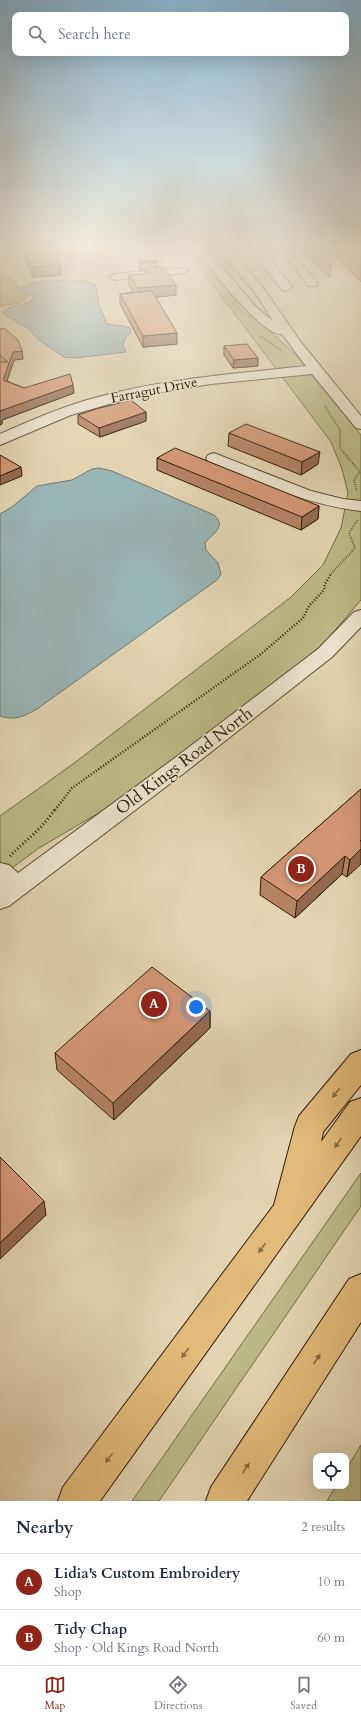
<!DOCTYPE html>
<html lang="en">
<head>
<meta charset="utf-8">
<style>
  body { margin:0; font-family:Cardo,serif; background:#f6f6f7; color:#1f2937 }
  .controls { position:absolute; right:12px; bottom:12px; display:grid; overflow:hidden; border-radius:8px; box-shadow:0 4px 16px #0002 }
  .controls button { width:36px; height:36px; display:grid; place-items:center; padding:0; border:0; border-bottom:1px solid #e0e1e3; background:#fff; color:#1f2937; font:20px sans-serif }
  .you { position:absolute; left:196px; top:1007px; width:14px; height:14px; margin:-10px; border:3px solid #fff; border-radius:50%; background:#1a73e8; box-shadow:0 0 0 6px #1a73e833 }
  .badge { display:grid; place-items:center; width:26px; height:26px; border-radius:50%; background:#8f2418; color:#fff; font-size:13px; font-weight:700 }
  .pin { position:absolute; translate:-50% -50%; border:2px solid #fff; box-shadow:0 1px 4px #0006 }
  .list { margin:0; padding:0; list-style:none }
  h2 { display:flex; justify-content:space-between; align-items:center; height:52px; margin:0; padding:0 16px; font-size:17px }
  h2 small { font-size:13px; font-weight:400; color:#747a83 }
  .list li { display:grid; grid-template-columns:26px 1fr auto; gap:12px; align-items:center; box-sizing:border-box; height:56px; padding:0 16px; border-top:1px solid #e0e1e3 }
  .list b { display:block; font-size:15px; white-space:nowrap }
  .list p { margin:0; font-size:13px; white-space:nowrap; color:#747a83 }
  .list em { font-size:13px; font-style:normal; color:#747a83 }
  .icon { flex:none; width:22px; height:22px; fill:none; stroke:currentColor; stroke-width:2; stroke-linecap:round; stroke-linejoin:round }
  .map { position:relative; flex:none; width:361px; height:1501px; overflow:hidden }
  .search { position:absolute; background:#fff; box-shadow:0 4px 16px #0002; left:12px; right:12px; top:12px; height:44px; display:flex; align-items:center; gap:10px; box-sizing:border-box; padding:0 14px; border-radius:8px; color:#747a83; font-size:15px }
  .sheet { height:164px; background:#fff }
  nav { display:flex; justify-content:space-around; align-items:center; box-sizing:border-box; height:56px; border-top:1px solid #e0e1e3; background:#fff; font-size:11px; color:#747a83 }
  nav a { display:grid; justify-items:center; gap:2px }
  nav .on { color:#8f2418 }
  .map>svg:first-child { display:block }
  .green { fill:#bcba87; stroke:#746c48 }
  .water { fill:#99b6b7; stroke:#6d7971 }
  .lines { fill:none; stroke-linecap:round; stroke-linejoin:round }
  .minor-casing { stroke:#5a4b34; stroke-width:2 }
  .highway-casing { stroke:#2c1d09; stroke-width:2 }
  .path-far3 { stroke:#2c1d09; stroke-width:1.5; stroke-dasharray:0.5 1; stroke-linecap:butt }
  .path-far2 { stroke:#2c1d09; stroke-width:2; stroke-dasharray:0.5 1.5; stroke-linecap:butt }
  .path-far1 { stroke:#2c1d09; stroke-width:2.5; stroke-dasharray:1 2; stroke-linecap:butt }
  .path { stroke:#2c1d09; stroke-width:3; stroke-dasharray:1 2.5; stroke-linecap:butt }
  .minor { fill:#ede3ce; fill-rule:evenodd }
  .highway { fill:#e2ba7a; fill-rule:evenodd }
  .wall { fill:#b78365; stroke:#2c1d09 }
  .shaded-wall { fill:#956a53; stroke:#2c1d09 }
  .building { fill:#d59876; stroke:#2c1d09 }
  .oneway { fill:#876c42 }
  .labels { text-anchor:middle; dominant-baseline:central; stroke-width:3; stroke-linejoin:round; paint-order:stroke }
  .far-street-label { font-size:14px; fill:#2c1d09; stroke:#ede3ce }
  .street-label { font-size:17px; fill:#2c1d09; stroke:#ede3ce }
</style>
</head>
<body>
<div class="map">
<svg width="361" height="1501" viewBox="0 0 361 1501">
  <rect width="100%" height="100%" fill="#e4d4b3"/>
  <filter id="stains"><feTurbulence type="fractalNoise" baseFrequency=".005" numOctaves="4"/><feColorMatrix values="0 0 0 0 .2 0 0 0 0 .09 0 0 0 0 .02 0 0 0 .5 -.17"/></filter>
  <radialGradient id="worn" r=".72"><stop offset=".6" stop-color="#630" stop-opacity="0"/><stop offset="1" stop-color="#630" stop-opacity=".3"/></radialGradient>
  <g class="green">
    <path d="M186 249H196L204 260H202C211 268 221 279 228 289 235 301 241 315 256 318L297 356 361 435V600L324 643 277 683 112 805 39 848 0 877V816L73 764 291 597 323 565 341 528 348 493 342 469 331 442Z"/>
    <polygon points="0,270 28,296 19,303 0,306"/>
    <polygon points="361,1173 361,1206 159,1501 132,1501"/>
    <polygon points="361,1445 361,1501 327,1501 336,1486 346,1486 346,1470"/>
  </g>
  <g class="water">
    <path d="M71 280 87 281 96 285 99 306 107 324 123 326 130 328 131 332 125 338 123 346 126 352 75 358 64 357 39 340 29 329 2 313 8 308 31 302 33 296 19 290C31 279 55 281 71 280Z"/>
    <path d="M99 468 112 471 214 515C227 527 213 533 205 543L206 550 218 563 221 574 217 580 37 709C25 716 14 721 0 716V514L12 507 37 486 72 480 92 469Z"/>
  </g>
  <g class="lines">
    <defs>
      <g id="minor">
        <path d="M196 249H207L256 307 273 321 254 291 217 249H228L262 286 300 341 361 416V429L356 428 312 374 211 384 134 397 71 415 0 445V434C29 421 57 409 87 400 158 379 233 374 306 366L282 334C264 338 207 265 196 249Z"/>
        <path d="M283 249 300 262 318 284 316 286H308C299 274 285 249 267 254L292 287 286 291 282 290 255 256V252L259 249Z"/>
        <polygon points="182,268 188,271 186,273 115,280 109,277 115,274"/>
        <path d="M214 453 311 491 343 499 361 501V511C307 505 258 482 208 461L206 458 208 455Z"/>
        <polygon points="361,610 361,627 332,657 188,770 9,906 0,909 0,863 9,865 18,873 172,760 318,649 354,612"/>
      </g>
      <g id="highway">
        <polygon points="361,1050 361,1085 323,1132 321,1142 350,1102 361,1098 361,1136 100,1501 58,1501 63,1487 274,1205 295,1126 299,1116 351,1054"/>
        <polygon points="361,1274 361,1322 247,1501 206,1501 211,1487 349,1279"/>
      </g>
    </defs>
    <use href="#minor" class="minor-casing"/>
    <use href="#highway" class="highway-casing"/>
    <polyline class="path-far3" points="260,336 282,351"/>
    <g class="path-far2">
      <polyline points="325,406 340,430 340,448 360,472 354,480 357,492"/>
      <polyline points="330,575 355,548 349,533 358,519"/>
    </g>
    <polyline class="path-far1" points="55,810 72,788 261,654 303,618 309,606 324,590 325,584 331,574"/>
    <path class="path" d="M10 856C25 841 44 827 55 809"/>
    <use href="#minor" class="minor"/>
    <use href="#highway" class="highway"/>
  </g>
  <g class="wall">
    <polygon points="21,249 53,249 61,275 33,277"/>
    <polygon points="301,249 361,249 361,282 332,253 330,278"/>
    <polygon points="139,261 157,261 157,267 176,295 155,297 177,344 143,347 120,304 120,294 134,292 129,286 129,275 146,274 146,270 140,270 139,269"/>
    <polygon points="0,329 22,351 23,359 14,360 7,381 24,388 74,393 2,420 2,424 0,425"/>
    <polygon points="224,346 258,366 233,368 224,355"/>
    <polygon points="146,412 146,421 100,437 78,424 78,415"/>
    <polygon points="229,433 318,464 301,475 228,446"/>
    <polygon points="157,458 319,506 318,519 301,530 157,470"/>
    <polygon points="361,789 347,877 342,874 295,918 260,895 261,877"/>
    <polygon points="210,1011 210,1028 114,1120 57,1070 55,1053"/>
  </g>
  <g class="shaded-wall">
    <polygon points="157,261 157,269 146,268 146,270 140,270 140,263"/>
    <polygon points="60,264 61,275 33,277 32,267"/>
    <polygon points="176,285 176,295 138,299 138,288"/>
    <polygon points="177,333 177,344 143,347 143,336"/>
    <polygon points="22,351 23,359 14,360 4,389 3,380 13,352"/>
    <polygon points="258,358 258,366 233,368 234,360"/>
    <polygon points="73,385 74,393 2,420 2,424 0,425 0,411"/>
    <polygon points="146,412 146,421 100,437 99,428"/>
    <polygon points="320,452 318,464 301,475 302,462"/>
    <polygon points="21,467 22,476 0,485 0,476"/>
    <polygon points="319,506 318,519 301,530 302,517"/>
    <polygon points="361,840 361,864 347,877 350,860"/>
    <polygon points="345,856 342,874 295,918 297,901"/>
    <polygon points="210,1011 210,1028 114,1120 113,1103"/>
    <polygon points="44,1201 46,1215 0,1259 0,1243"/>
  </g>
  <g class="building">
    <polygon points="24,249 53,249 60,264 32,267"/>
    <polygon points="314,249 332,249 331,266"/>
    <polygon points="341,249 361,249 361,268"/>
    <polygon points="156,260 157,261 140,263 139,261"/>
    <polygon points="163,267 176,285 138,288 129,275 150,273 146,268"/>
    <polygon points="152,291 177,333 143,336 120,294"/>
    <polygon points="4,328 18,340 22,351 13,352 3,380 24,388 70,374 73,385 0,411 0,362 8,362 0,355 0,329"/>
    <polygon points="247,344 258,358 234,360 224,346"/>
    <polygon points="131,400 146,412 99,428 78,415 96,409"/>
    <polygon points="246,424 320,452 302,462 229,433"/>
    <polygon points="175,448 319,506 302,517 157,458"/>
    <polygon points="0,455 21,467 0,476"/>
    <polygon points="361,789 361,840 360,841 361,841 361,849 350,860 345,856 297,901 261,877"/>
    <polygon points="152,967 210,1011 113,1103 55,1053"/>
    <polygon points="0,1157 44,1201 0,1243"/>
  </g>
  <defs><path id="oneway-solid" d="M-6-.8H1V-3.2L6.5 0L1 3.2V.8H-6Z"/></defs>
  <g class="oneway">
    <use href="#oneway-solid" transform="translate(336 1093) rotate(129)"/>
    <use href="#oneway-solid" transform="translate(338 1143) rotate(126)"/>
    <use href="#oneway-solid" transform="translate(262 1248) rotate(126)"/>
    <use href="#oneway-solid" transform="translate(185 1353) rotate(126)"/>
    <use href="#oneway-solid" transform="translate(317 1359) rotate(-57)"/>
    <use href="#oneway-solid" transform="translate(109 1458) rotate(126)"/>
    <use href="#oneway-solid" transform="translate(246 1468) rotate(-57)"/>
  </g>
  <linearGradient id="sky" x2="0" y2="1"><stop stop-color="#88b5d4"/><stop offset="0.54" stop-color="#f3ecdd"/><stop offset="1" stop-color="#f3ecdd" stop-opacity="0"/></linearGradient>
  <rect width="361" height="459" fill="url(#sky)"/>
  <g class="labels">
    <g class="far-street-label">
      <text transform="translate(154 390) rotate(-11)">Farragut Drive</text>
    </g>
    <g class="street-label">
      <text transform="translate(184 761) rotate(-37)">Old Kings Road North</text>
    </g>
  </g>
  <rect width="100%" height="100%" filter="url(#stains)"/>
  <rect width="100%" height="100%" fill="url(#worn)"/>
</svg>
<div class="controls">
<button><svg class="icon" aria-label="locate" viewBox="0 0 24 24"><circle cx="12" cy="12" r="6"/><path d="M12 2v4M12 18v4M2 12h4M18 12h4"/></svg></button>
</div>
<div class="you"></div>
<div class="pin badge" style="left:154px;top:1004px">A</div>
<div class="pin badge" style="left:301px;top:869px">B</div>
<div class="search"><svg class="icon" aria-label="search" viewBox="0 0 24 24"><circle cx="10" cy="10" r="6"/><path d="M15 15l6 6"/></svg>Search here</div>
</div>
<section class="sheet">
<h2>Nearby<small>2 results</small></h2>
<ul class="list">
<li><span class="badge">A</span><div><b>Lidia's Custom Embroidery</b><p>Shop</p></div><em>10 m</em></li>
<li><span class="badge">B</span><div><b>Tidy Chap</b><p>Shop · Old Kings Road North</p></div><em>60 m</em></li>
</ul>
</section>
<nav>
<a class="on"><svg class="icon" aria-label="map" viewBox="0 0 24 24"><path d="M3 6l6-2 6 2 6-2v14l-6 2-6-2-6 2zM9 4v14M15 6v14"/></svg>Map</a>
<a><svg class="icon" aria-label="directions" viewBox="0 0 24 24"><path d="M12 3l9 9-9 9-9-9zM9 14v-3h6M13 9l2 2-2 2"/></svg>Directions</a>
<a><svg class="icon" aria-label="saved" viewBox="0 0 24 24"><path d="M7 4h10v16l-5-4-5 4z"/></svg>Saved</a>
</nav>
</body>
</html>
